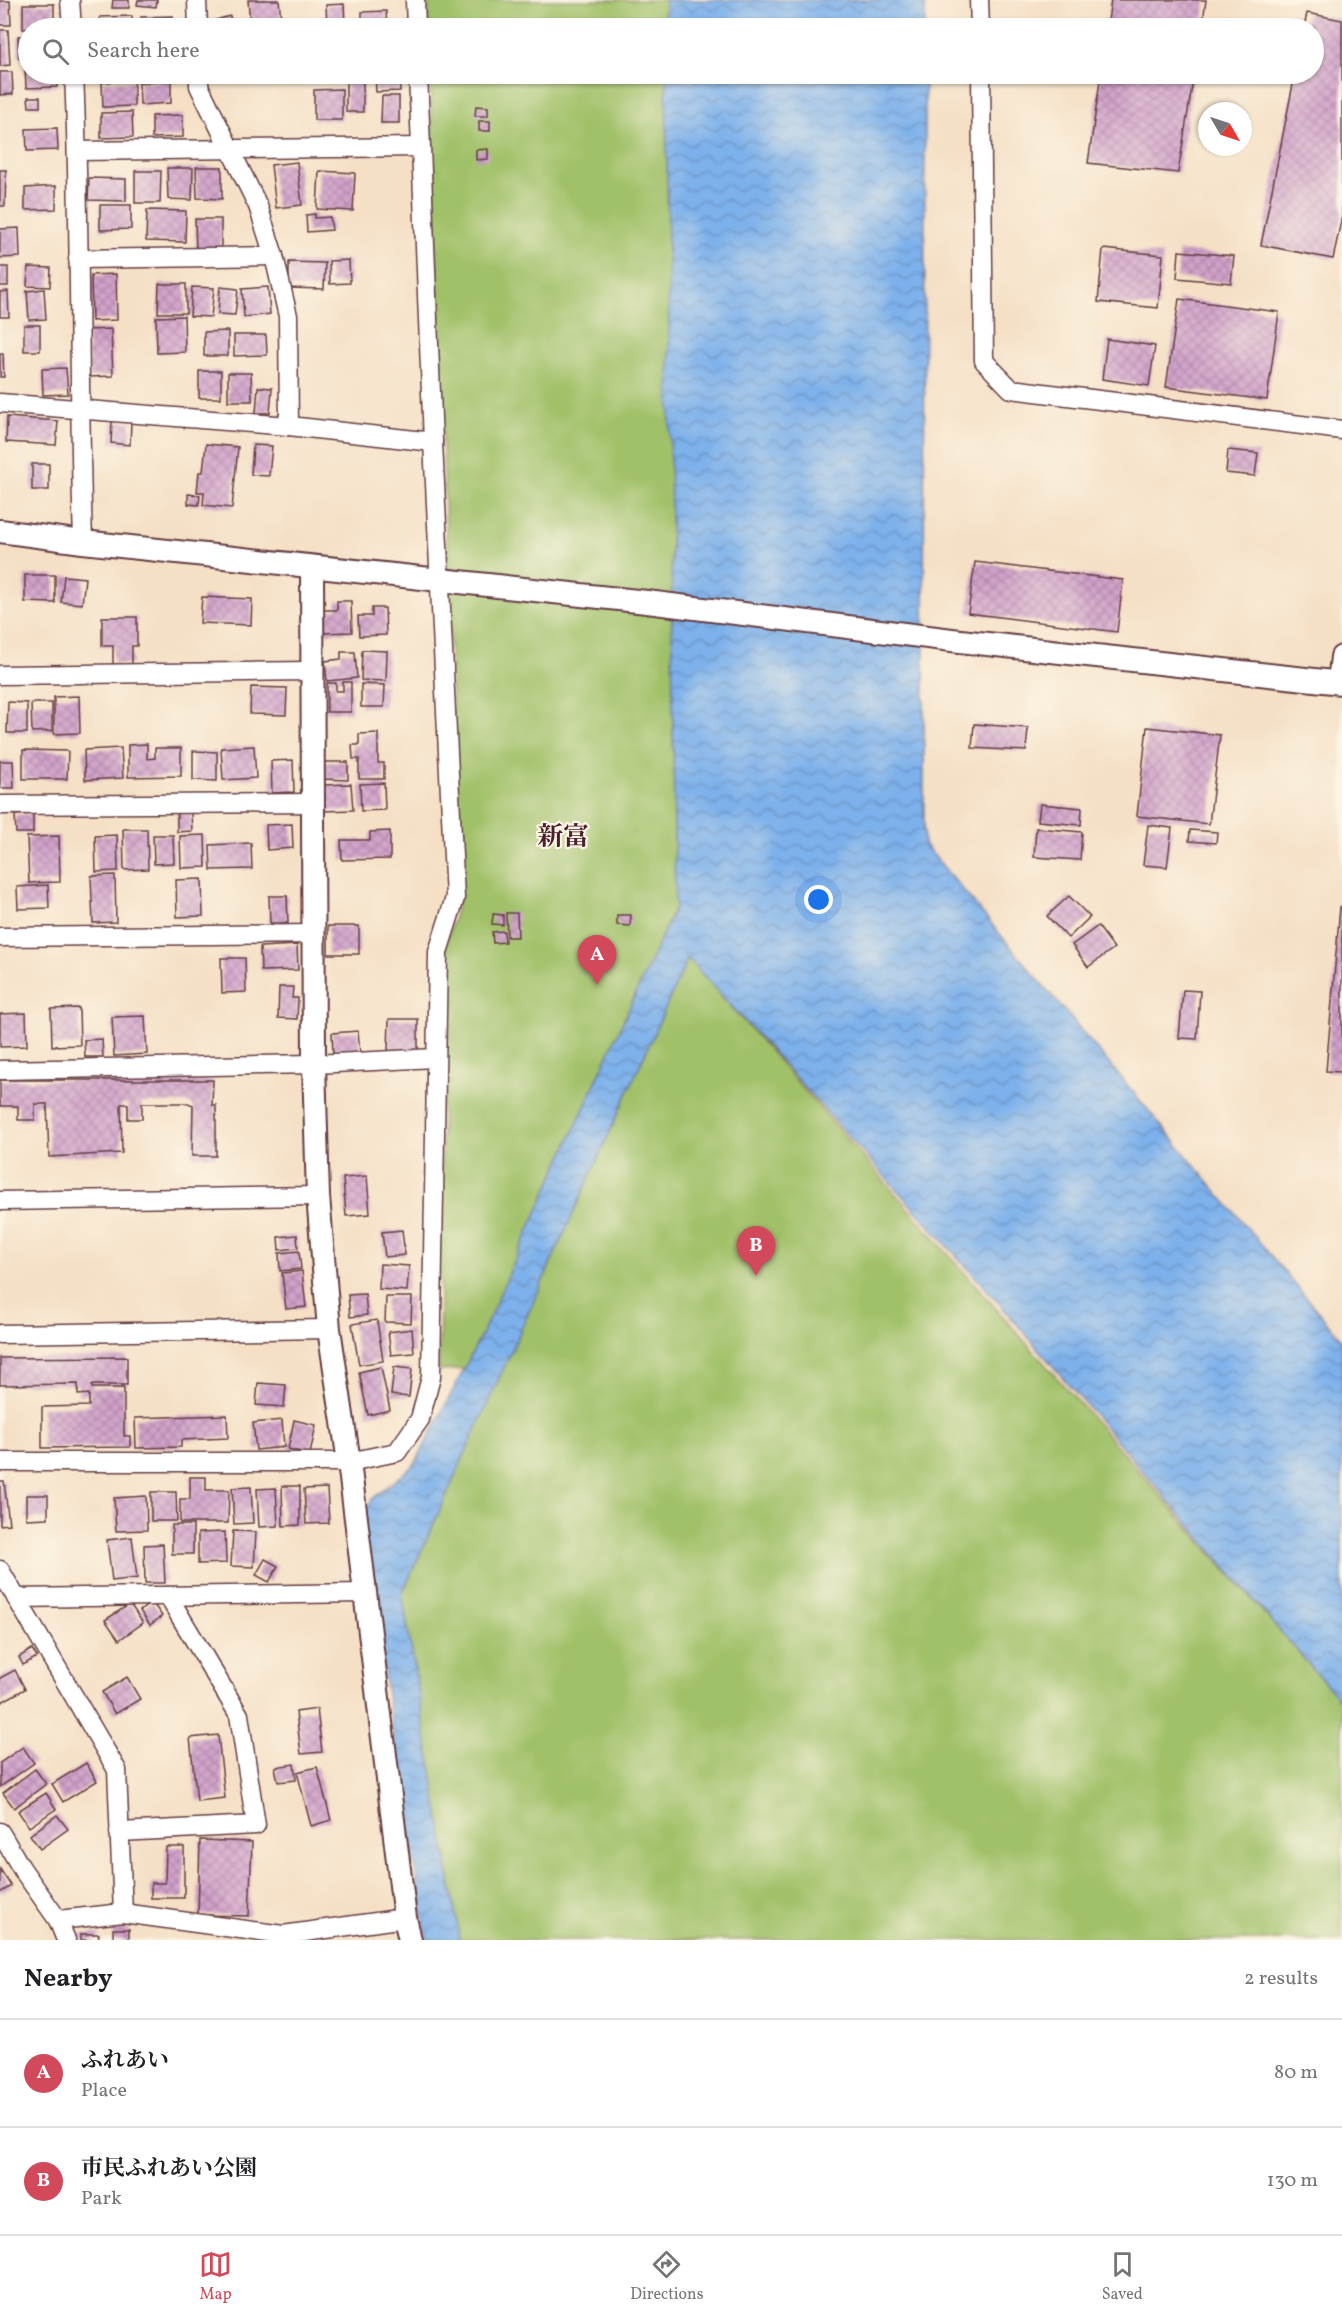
<!DOCTYPE html>
<html lang="en">
<head>
<meta charset="utf-8">
<style>
  body { margin:0; font-family:Vollkorn,"Noto Serif JP",serif; background:#f2f2f2; color:#202124 }
  .compass { position:absolute; left:1198px; top:102px; width:54px; height:54px; border-radius:50%; background:#fff; box-shadow:0 2px 4px #0004; rotate:129deg }
  .you { position:absolute; left:819px; top:900px; width:21px; height:21px; margin:-15px; border:4px solid #fff; border-radius:50%; background:#1a73e8; box-shadow:0 0 0 9px #1a73e833 }
  .badge { display:grid; place-items:center; width:39px; height:39px; border-radius:50%; background:#d1495b; color:#fff; font-size:20px; font-weight:700 }
  .pin { position:absolute; translate:-50% -50px; filter:drop-shadow(0 2px 3px #0008) }
  .pin::after { content:''; position:absolute; top:32px; width:21px; height:18px; background:inherit; clip-path:polygon(0 0,100% 0,50% 100%) }
  .list { margin:0; padding:0; list-style:none }
  h2 { display:flex; justify-content:space-between; align-items:center; height:78px; margin:0; padding:0 24px; font-size:26px }
  h2 small { font-size:20px; font-weight:400; color:#757577 }
  .list li { display:grid; grid-template-columns:39px 1fr auto; gap:18px; align-items:center; box-sizing:border-box; height:108px; padding:0 24px; border-top:2px solid #e0e0e0 }
  .list b { display:block; font-size:22px; white-space:nowrap }
  .list p { margin:0; font-size:20px; white-space:nowrap; color:#757577 }
  .list em { font-size:20px; font-style:normal; color:#757577 }
  .icon { flex:none; width:33px; height:33px; fill:none; stroke:currentColor; stroke-width:2; stroke-linecap:round; stroke-linejoin:round }
  .map { position:relative; flex:none; width:1342px; height:1940px; overflow:hidden }
  .search { position:absolute; background:#fff; box-shadow:0 2px 4px #0004; left:18px; right:18px; top:18px; height:66px; display:flex; align-items:center; gap:15px; box-sizing:border-box; padding:0 21px; border-radius:33px; color:#757577; font-size:22px }
  .sheet { height:294px; background:#fff }
  nav { display:flex; justify-content:space-around; align-items:center; box-sizing:border-box; height:84px; border-top:2px solid #e0e0e0; background:#fff; font-size:16px; color:#757577 }
  nav a { display:grid; justify-items:center; gap:3px }
  nav .on { color:#d1495b }
  .map>svg:first-child { display:block }
  .park { fill:#a1c169; stroke:#76704a; stroke-width:1.5 }
  .water { fill:url(#water-waves); stroke:#64688b; stroke-width:1.5 }
  .building { fill:url(#building-cross-hatch) }
  .lines { fill:none; stroke-linecap:round; stroke-linejoin:round }
  .minor-casing { stroke:#643c42; stroke-width:21 }
  .tertiary-casing { stroke:#643c42; stroke-width:26 }
  .minor { stroke:#fff; stroke-width:18 }
  .tertiary { stroke:#fff; stroke-width:22 }
  .labels { text-anchor:middle; dominant-baseline:central; stroke-width:4.5; stroke-linejoin:round; paint-order:stroke }
  .neighbourhood-label { font-size:26px; font-weight:bold; fill:#4a1f2b; stroke:#fcf5e5 }
</style>
</head>
<body>
<div class="map">
<svg width="1342" height="1940" viewBox="0 0 1342 1940">
  <defs>
    <pattern id="water-waves" width="16" height="10" patternUnits="userSpaceOnUse" patternTransform="scale(1.5)"><rect width="16" height="10" fill="#7db1eb"/><path d="M0 5q4-4 8 0t8 0" fill="none" stroke="#688fbf"/></pattern>
    <pattern id="building-cross-hatch" width="8" height="8" patternUnits="userSpaceOnUse" patternTransform="scale(1.5)"><rect width="8" height="8" fill="#d2a2cb"/><path d="M0 0l8 8M0 8l8-8" fill="none" stroke="#ac83a5"/></pattern>
  </defs>
  <rect width="100%" height="100%" fill="#fcf5e5"/>
  <filter id="ink" filterUnits="userSpaceOnUse"><feTurbulence type="fractalNoise" baseFrequency=".0167" numOctaves="2"/><feDisplacementMap in="SourceGraphic" scale="12" xChannelSelector="R" yChannelSelector="G"/><feConvolveMatrix kernelMatrix="1 2 1 2 8 2 1 2 1" color-interpolation-filters="sRGB"/></filter>
  <filter id="wash" filterUnits="userSpaceOnUse"><feTurbulence type="fractalNoise" baseFrequency=".008" numOctaves="4" result="noise"/><feDisplacementMap in="SourceGraphic" scale="24" xChannelSelector="R" yChannelSelector="G"/><feGaussianBlur stdDeviation="1.35" result="paint"/><feColorMatrix in="noise" values="0 0 0 0 0 0 0 0 0 0 0 0 0 0 0 0 0 1.4 0 .05"/><feComposite in="paint" operator="in"/></filter>
  <g filter="url(#wash)">
    <rect width="100%" height="100%" fill="#f5e0c6"/>
    <g class="park">
      <polygon points="428,0 666,0 667,28 429,28"/>
      <polygon points="430,74 667,74 675,907 481,1336 464,1369 439,1371 444,952 459,899"/>
      <polygon points="688,958 1342,1702 1342,1940 460,1940 402,1594"/>
    </g>
    <g class="water">
      <rect x="665" y="0" width="260" height="28"/>
      <polygon points="666,74 925,74 924,844 1342,1340 1342,1703 997,1301 688,958 402,1594 460,1940 427,1940 388,1703 363,1517 371,1500 415,1464 481,1336 675,907"/>
    </g>
    <g id="blocks">
      <g class="building">
        <polygon points="113,0 129,0 129,8 112,8"/>
        <polygon points="138,0 157,0 156,7 137,5"/>
        <polygon points="248,0 279,0 281,19 250,22"/>
        <polygon points="1111,0 1206,0 1202,28 1107,28"/>
        <polygon points="0,1 10,1 11,25 0,25"/>
        <polygon points="23,4 54,4 54,28 23,29"/>
        <polygon points="344,4 345,25 327,26 326,5"/>
        <polygon points="386,11 387,28 362,28 362,12"/>
        <polygon points="1307,13 1342,20 1342,216 1333,259 1261,245 1295,74 1314,74 1314,28 1304,28"/>
        <polygon points="132,16 132,28 101,28 100,17"/>
        <polygon points="173,16 173,28 142,28 141,17"/>
        <polygon points="230,16 233,28 207,28 205,23"/>
        <polygon points="294,19 297,28 269,28 268,26"/>
        <polygon points="0,30 8,30 10,65 0,66"/>
        <polygon points="18,36 28,36 28,58 19,58"/>
        <polygon points="25,66 28,66 28,74 56,74 57,87 26,88"/>
        <polygon points="0,72 12,72 13,94 0,95"/>
        <polygon points="375,74 390,74 391,79 399,78 400,91 376,92"/>
        <polygon points="1101,74 1194,74 1178,173 1088,163"/>
        <rect x="346" y="78" width="17" height="34"/>
        <polygon points="134,81 134,106 103,107 102,82"/>
        <polygon points="171,81 171,103 140,105 139,83"/>
        <polygon points="342,89 342,120 314,120 314,90"/>
        <polygon points="382,96 399,96 399,123 381,123"/>
        <polygon points="28,97 40,97 40,107 29,107"/>
        <polygon points="476,106 488,107 488,116 475,116"/>
        <polygon points="132,112 133,137 101,138 101,113"/>
        <polygon points="183,115 183,137 152,138 152,116"/>
        <rect x="479" y="121" width="11" height="10"/>
        <polygon points="57,128 58,150 27,151 26,129"/>
        <polygon points="488,149 488,159 476,160 476,150"/>
        <polygon points="297,162 302,205 276,208 271,165"/>
        <polygon points="196,167 222,167 222,199 197,198"/>
        <polygon points="167,168 193,168 192,200 168,199"/>
        <polygon points="0,170 6,170 5,206 0,206"/>
        <polygon points="135,171 161,171 160,203 135,203"/>
        <polygon points="319,171 355,173 353,211 317,209"/>
        <polygon points="89,178 126,179 126,201 88,200"/>
        <polygon points="56,186 56,209 25,210 25,188"/>
        <polygon points="100,205 131,205 131,229 100,230"/>
        <polygon points="147,210 186,211 185,242 146,241"/>
        <polygon points="315,214 315,218 330,217 332,230 307,232 306,215"/>
        <polygon points="195,219 221,219 221,250 196,250"/>
        <polygon points="19,228 20,257 0,258 0,229"/>
        <polygon points="1103,249 1163,255 1158,308 1098,302"/>
        <polygon points="1179,251 1234,256 1231,283 1177,278"/>
        <polygon points="349,260 350,283 330,284 329,261"/>
        <polygon points="289,262 325,263 324,289 289,288"/>
        <rect x="0" y="267" width="8" height="19"/>
        <polygon points="28,267 51,268 50,287 27,286"/>
        <polygon points="116,274 117,320 92,321 91,275"/>
        <polygon points="159,284 186,284 186,313 158,313"/>
        <polygon points="192,287 214,288 211,317 190,316"/>
        <polygon points="220,287 238,289 235,315 218,314"/>
        <polygon points="268,287 270,314 244,317 242,289"/>
        <polygon points="44,289 46,319 29,320 27,291"/>
        <polygon points="8,291 9,317 0,317 0,292"/>
        <polygon points="1179,299 1279,312 1267,400 1166,387"/>
        <polygon points="184,316 185,352 157,353 156,317"/>
        <rect x="24" y="325" width="16" height="26"/>
        <polygon points="111,329 113,376 89,377 87,330"/>
        <polygon points="228,331 228,356 204,356 204,332"/>
        <polygon points="234,335 266,335 267,355 234,356"/>
        <polygon points="1107,339 1155,346 1149,386 1102,379"/>
        <polygon points="0,354 3,354 4,377 0,377"/>
        <polygon points="66,368 68,394 43,395 42,369"/>
        <rect x="199" y="371" width="22" height="27"/>
        <polygon points="228,373 251,373 252,401 228,401"/>
        <polygon points="258,387 272,388 270,413 256,413"/>
        <polygon points="7,417 58,421 56,445 6,442"/>
        <polygon points="112,421 131,422 130,445 111,443"/>
        <polygon points="206,444 238,447 232,508 203,505 204,492 197,492 199,472 203,472"/>
        <polygon points="253,445 272,446 269,476 251,475"/>
        <polygon points="1228,450 1258,453 1255,476 1226,473"/>
        <rect x="32" y="464" width="17" height="26"/>
        <polygon points="188,494 200,495 199,505 188,504"/>
        <polygon points="975,562 1123,580 1117,632 968,613"/>
        <polygon points="25,575 55,575 55,603 25,602"/>
        <polygon points="64,576 85,578 82,604 61,602"/>
        <polygon points="202,597 252,599 251,625 200,623"/>
        <polygon points="337,601 351,601 352,632 322,633 322,610 337,610"/>
        <polygon points="372,608 385,608 386,635 359,636 358,616 372,616"/>
        <polygon points="102,617 137,617 137,646 132,646 132,664 113,664 113,646 102,646"/>
        <polygon points="362,650 387,651 386,681 361,680"/>
        <polygon points="341,652 355,652 357,678 327,681 325,661 341,659"/>
        <polygon points="343,682 351,682 351,712 327,712 327,683 336,683 336,691 343,691"/>
        <polygon points="361,684 385,685 384,707 361,707"/>
        <polygon points="251,687 287,688 286,715 250,714"/>
        <polygon points="79,696 80,733 54,734 54,697"/>
        <polygon points="8,702 27,703 27,733 7,733"/>
        <polygon points="31,703 52,703 52,731 32,732"/>
        <polygon points="974,724 1028,728 1026,751 972,748"/>
        <polygon points="1147,727 1220,735 1209,824 1137,816"/>
        <polygon points="378,733 378,763 384,763 384,779 359,779 359,759 353,759 352,745 359,745 359,734"/>
        <polygon points="147,744 147,759 155,758 155,748 181,748 181,776 128,777 128,745"/>
        <polygon points="254,746 256,778 223,780 221,748"/>
        <polygon points="121,748 123,778 85,780 84,750"/>
        <polygon points="23,750 68,751 67,779 23,779"/>
        <polygon points="193,751 217,752 217,781 193,780"/>
        <polygon points="293,760 294,792 272,793 271,761"/>
        <polygon points="0,761 13,761 14,788 0,788"/>
        <polygon points="323,762 348,762 348,780 322,779"/>
        <polygon points="384,783 385,810 361,811 360,784"/>
        <polygon points="351,784 353,810 325,811 324,785"/>
        <polygon points="1040,804 1082,808 1081,825 1038,821"/>
        <polygon points="177,813 191,813 192,831 177,832"/>
        <polygon points="33,814 33,833 16,833 15,815"/>
        <polygon points="292,824 293,848 267,850 266,825"/>
        <polygon points="1148,825 1172,828 1167,867 1143,865"/>
        <polygon points="1036,828 1082,832 1080,860 1034,857"/>
        <polygon points="123,829 147,829 148,869 124,870"/>
        <polygon points="1190,830 1217,832 1216,843 1189,841"/>
        <polygon points="390,831 390,859 342,860 341,840 370,840 370,832"/>
        <polygon points="117,835 118,871 96,872 95,836"/>
        <polygon points="153,835 173,835 174,863 154,864"/>
        <polygon points="205,835 206,867 181,868 180,836"/>
        <polygon points="59,836 60,882 29,883 27,837"/>
        <polygon points="251,843 252,869 211,870 210,845"/>
        <polygon points="115,875 116,922 93,923 91,876"/>
        <polygon points="202,879 203,916 177,917 176,880"/>
        <polygon points="48,885 49,908 18,909 17,887"/>
        <polygon points="269,896 287,896 288,923 270,923"/>
        <polygon points="1069,896 1090,917 1068,938 1047,916"/>
        <polygon points="1340,907 1342,907 1342,1072 1326,1071"/>
        <polygon points="506,913 517,913 518,937 507,937"/>
        <polygon points="493,914 503,915 503,925 492,924"/>
        <polygon points="617,915 631,915 630,926 617,925"/>
        <rect x="328" y="926" width="31" height="28"/>
        <polygon points="1098,926 1114,948 1088,967 1072,945"/>
        <polygon points="504,931 505,942 493,943 492,932"/>
        <polygon points="297,945 298,970 261,971 260,947"/>
        <polygon points="221,958 245,958 246,992 222,993"/>
        <polygon points="279,987 293,987 292,998 298,998 297,1019 278,1018"/>
        <polygon points="1183,990 1200,991 1197,1039 1179,1038"/>
        <polygon points="79,1008 80,1045 52,1046 51,1009"/>
        <polygon points="26,1013 27,1046 0,1047 0,1014"/>
        <polygon points="145,1016 147,1054 114,1056 112,1017"/>
        <polygon points="389,1019 418,1019 418,1051 388,1051"/>
        <polygon points="358,1031 360,1053 333,1054 332,1033"/>
        <polygon points="102,1039 103,1057 85,1057 84,1040"/>
        <polygon points="0,1080 213,1080 212,1105 216,1105 216,1156 192,1156 193,1105 188,1103 142,1103 142,1119 128,1119 128,1104 121,1104 122,1153 49,1157 47,1104 35,1104 35,1120 18,1120 18,1106 0,1106"/>
        <polygon points="367,1176 370,1214 346,1216 343,1178"/>
        <polygon points="402,1230 405,1255 385,1257 382,1232"/>
        <polygon points="297,1235 298,1248 279,1250 278,1237"/>
        <polygon points="299,1251 301,1269 280,1271 279,1253"/>
        <polygon points="380,1264 409,1266 407,1291 379,1289"/>
        <polygon points="302,1271 306,1307 286,1309 282,1273"/>
        <polygon points="365,1294 367,1315 350,1317 348,1295"/>
        <polygon points="386,1297 412,1297 411,1323 385,1322"/>
        <polygon points="377,1320 383,1361 359,1365 352,1324"/>
        <polygon points="412,1329 414,1353 391,1355 388,1332"/>
        <polygon points="127,1357 127,1385 92,1385 92,1388 124,1388 124,1436 130,1436 130,1447 42,1448 42,1407 89,1406 89,1394 78,1395 78,1384 0,1385 0,1358"/>
        <polygon points="381,1367 390,1410 368,1415 359,1372"/>
        <polygon points="394,1367 412,1369 409,1397 391,1395"/>
        <polygon points="258,1383 286,1385 284,1407 256,1405"/>
        <polygon points="227,1415 228,1438 181,1440 181,1447 136,1448 135,1418"/>
        <polygon points="282,1420 284,1447 256,1450 253,1423"/>
        <polygon points="294,1420 316,1425 310,1454 288,1449"/>
        <polygon points="190,1477 206,1477 206,1490 229,1490 228,1523 180,1523 180,1499 190,1499"/>
        <polygon points="0,1481 4,1481 9,1524 0,1525"/>
        <polygon points="282,1486 300,1486 300,1525 283,1526"/>
        <polygon points="251,1487 253,1523 234,1524 232,1488"/>
        <polygon points="276,1488 278,1526 259,1527 257,1489"/>
        <polygon points="327,1488 329,1523 306,1524 304,1489"/>
        <polygon points="151,1492 176,1492 177,1521 151,1521"/>
        <polygon points="26,1495 48,1495 48,1518 26,1519"/>
        <polygon points="146,1496 147,1530 116,1531 114,1498"/>
        <rect x="172" y="1525" width="21" height="29"/>
        <polygon points="233,1531 256,1532 254,1567 231,1566"/>
        <polygon points="225,1532 226,1563 198,1564 198,1533"/>
        <polygon points="132,1537 137,1578 112,1581 107,1540"/>
        <polygon points="163,1544 165,1583 145,1583 144,1545"/>
        <polygon points="265,1559 278,1566 269,1582 256,1575"/>
        <polygon points="152,1602 162,1616 150,1625 140,1611"/>
        <polygon points="130,1604 143,1623 119,1640 105,1620"/>
        <polygon points="32,1649 37,1657 23,1665 19,1657"/>
        <polygon points="15,1670 25,1689 0,1703 0,1678"/>
        <polygon points="127,1677 140,1699 115,1714 102,1692"/>
        <polygon points="317,1709 322,1752 301,1754 296,1712"/>
        <polygon points="218,1735 225,1798 197,1801 190,1738"/>
        <polygon points="23,1747 34,1763 0,1787 0,1763"/>
        <polygon points="86,1763 97,1781 63,1802 52,1784"/>
        <polygon points="294,1764 296,1780 278,1782 275,1767"/>
        <polygon points="317,1767 331,1820 311,1826 297,1772"/>
        <polygon points="35,1769 46,1784 14,1808 3,1793"/>
        <polygon points="46,1793 56,1809 29,1827 18,1811"/>
        <polygon points="57,1815 68,1829 40,1849 30,1835"/>
        <polygon points="200,1840 252,1842 249,1916 198,1915"/>
        <polygon points="166,1847 184,1847 184,1898 151,1898 151,1883 165,1883"/>
        <polygon points="0,1869 11,1886 0,1893"/>
        <rect x="113" y="1929" width="16" height="11"/>
        <polygon points="81,1934 99,1934 98,1940 81,1940"/>
      </g>
    </g>
  </g>
  <g filter="url(#ink)">
    <use href="#blocks" fill-opacity="0" stroke="#643c42" stroke-width="1.5"/>
    <g class="lines">
      <defs>
        <g id="minor">
          <polyline points="70,0 72,28"/>
          <polyline points="197,0 198,28"/>
          <polyline points="415,0 416,28"/>
          <polyline points="979,0 980,28"/>
          <path d="M74 74C81 230 78 386 83 542"/>
          <polyline points="199,74 199,86 258,206 274,256 288,316 289,426"/>
          <polyline points="981,74 984,361 1011,389 1342,430"/>
          <polyline points="77,151 421,147"/>
          <polyline points="78,259 274,256"/>
          <polyline points="0,403 289,426 433,442"/>
          <polyline points="0,675 312,671"/>
          <polyline points="0,805 313,803"/>
          <polyline points="0,937 314,934"/>
          <polyline points="0,1070 314,1064 435,1058"/>
          <polyline points="0,1201 318,1196"/>
          <polyline points="0,1334 329,1329"/>
          <polyline points="0,1462 349,1462 397,1452 420,1419 431,1377 438,952 455,898 433,442 418,74"/>
          <polyline points="0,1570 117,1770 123,1913 283,1935 405,1918"/>
          <polyline points="16,1598 365,1593"/>
          <polyline points="0,1832 22,1869 58,1920 66,1940"/>
          <polyline points="119,1832 256,1825 239,1715 168,1596"/>
          <polyline points="58,1920 123,1913"/>
        </g>
        <g id="tertiary">
          <polyline points="0,531 83,542 647,602 960,641 1342,683"/>
          <polyline points="312,567 314,1064 318,1196 329,1329 349,1462 405,1918 410,1940"/>
          <polyline points="1339,682 1342,657"/>
        </g>
      </defs>
      <use href="#minor" class="minor-casing"/>
      <use href="#tertiary" class="tertiary-casing"/>
      <use href="#minor" class="minor"/>
      <use href="#tertiary" class="tertiary"/>
    </g>
  </g>
  <g class="labels">
    <g class="neighbourhood-label">
      <text x="563" y="838">新富</text>
    </g>
  </g>
</svg>
<svg class="compass" viewBox="-18 -18 36 36"><path d="M0-13l5 13h-10z" fill="#e53935"/><path d="M0 13l5-13h-10z" fill="#757577"/></svg>
<div class="you"></div>
<div class="pin badge" style="left:597px;top:985px">A</div>
<div class="pin badge" style="left:756px;top:1276px">B</div>
<div class="search"><svg class="icon" aria-label="search" viewBox="0 0 24 24"><circle cx="10" cy="10" r="6"/><path d="M15 15l6 6"/></svg>Search here</div>
</div>
<section class="sheet">
<h2>Nearby<small>2 results</small></h2>
<ul class="list">
<li><span class="badge">A</span><div><b>ふれあい</b><p>Place</p></div><em>80 m</em></li>
<li><span class="badge">B</span><div><b>市民ふれあい公園</b><p>Park</p></div><em>130 m</em></li>
</ul>
</section>
<nav>
<a class="on"><svg class="icon" aria-label="map" viewBox="0 0 24 24"><path d="M3 6l6-2 6 2 6-2v14l-6 2-6-2-6 2zM9 4v14M15 6v14"/></svg>Map</a>
<a><svg class="icon" aria-label="directions" viewBox="0 0 24 24"><path d="M12 3l9 9-9 9-9-9zM9 14v-3h6M13 9l2 2-2 2"/></svg>Directions</a>
<a><svg class="icon" aria-label="saved" viewBox="0 0 24 24"><path d="M7 4h10v16l-5-4-5 4z"/></svg>Saved</a>
</nav>
</body>
</html>
